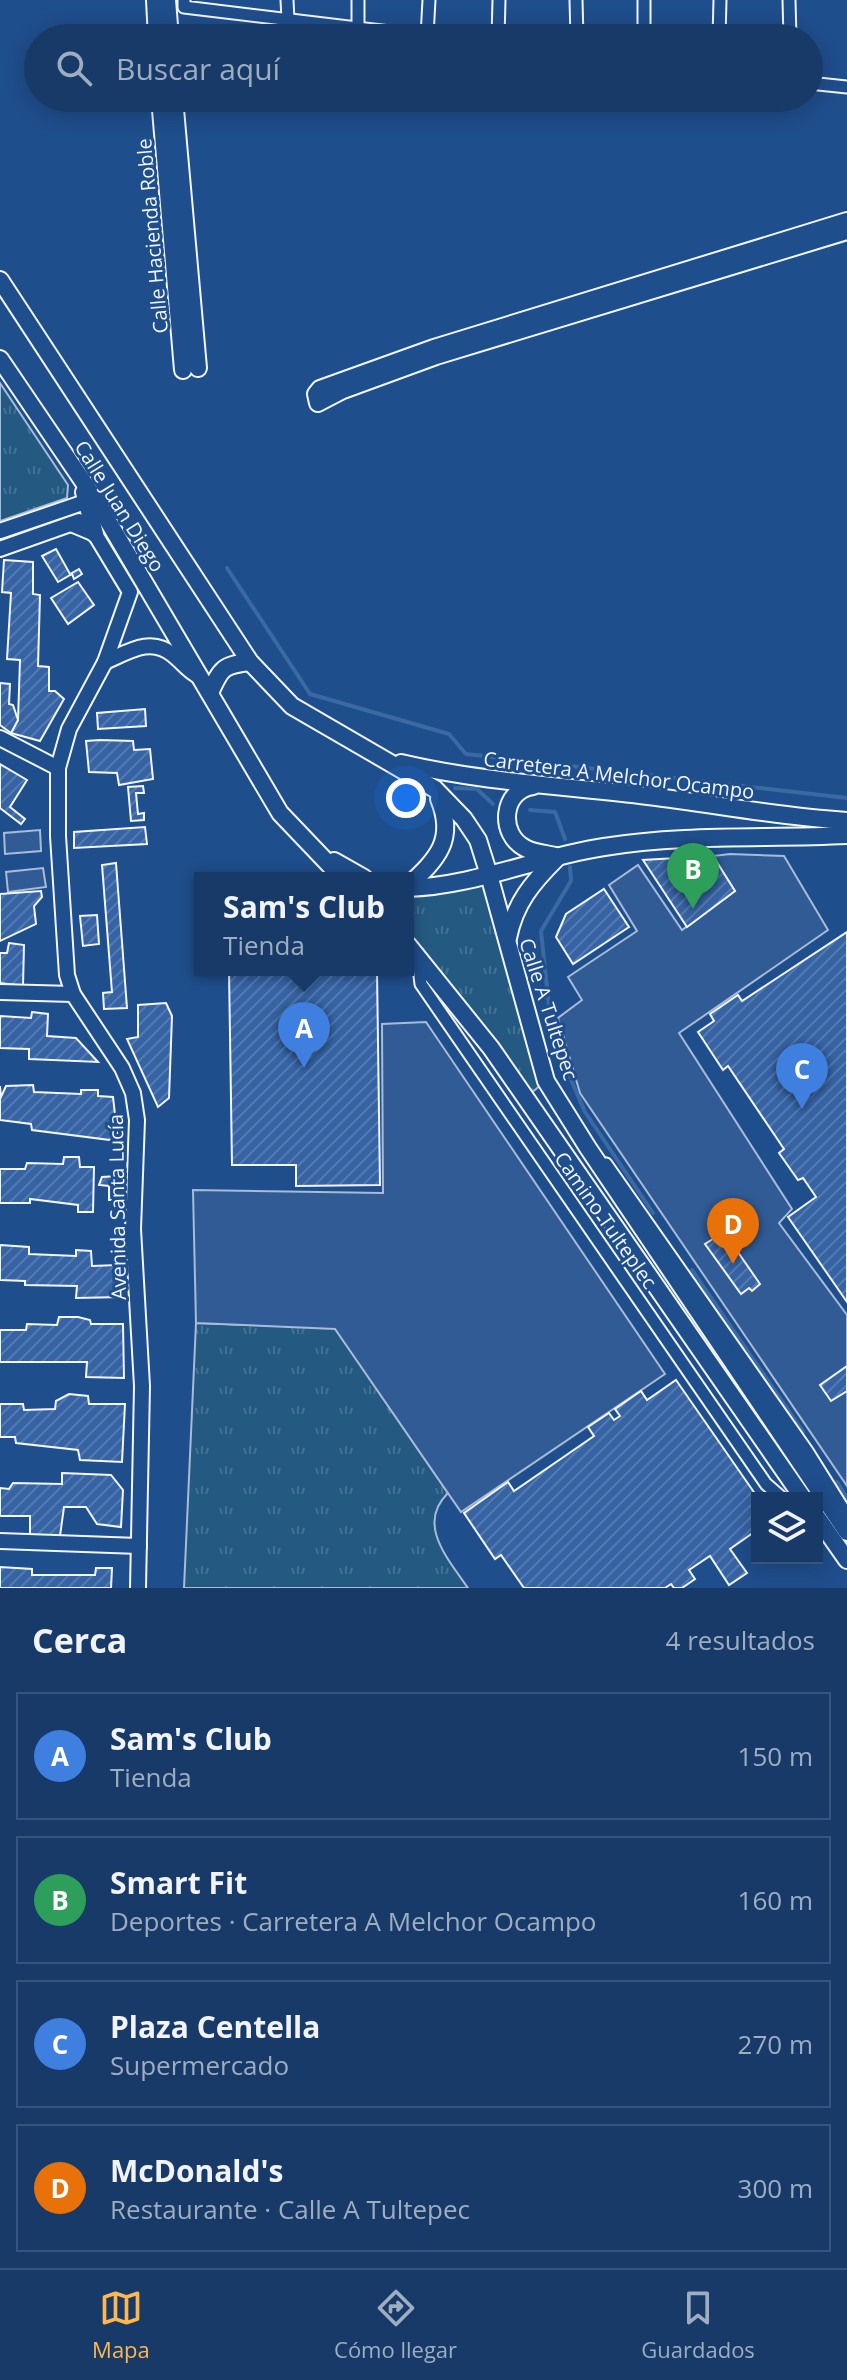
<!DOCTYPE html>
<html lang="es">
<head>
<meta charset="utf-8">
<style>
  body { margin:0; font-family:"Open Sans",sans-serif; background:#244571; color:#f1f3f6 }
  .controls { position:absolute; right:24px; bottom:24px; display:grid; overflow:hidden; border-radius:0px; box-shadow:0 4px 20px #0003 }
  .controls button { width:72px; height:72px; display:grid; place-items:center; padding:0; border:0; border-bottom:2px solid #36547d; background:#173a69; color:#f1f3f6; font:40px sans-serif }
  .you { position:absolute; left:406px; top:798px; width:28px; height:28px; margin:-20px; border:6px solid #fff; border-radius:50%; background:#1a73e8; box-shadow:0 0 0 12px #1a73e833 }
  .badge { display:grid; place-items:center; width:52px; height:52px; border-radius:50%; background:#ffb74d; color:#fff; font-size:26px; font-weight:700 }
  .pin { position:absolute; translate:-50% -66px; filter:drop-shadow(0 2px 4px #0008) }
  .pin::after { content:''; position:absolute; top:42px; width:28px; height:24px; background:inherit; clip-path:polygon(0 0,100% 0,50% 100%) }
  .popup { position:absolute; left:194px; top:872px; width:220px; height:104px; box-sizing:border-box; display:grid; place-content:center; border-radius:0px; background:#173a69; filter:drop-shadow(0 2px 6px #0005); font-size:26px; white-space:nowrap; color:#9eadc0 }
  .popup b { font-size:30px; color:#f1f3f6 }
  .popup::after { content:''; position:absolute; left:50%; top:100%; margin-left:-16px; border:16px solid transparent; border-top-color:#173a69 }
  .list { margin:0; padding:0; list-style:none }
  h2 { display:flex; justify-content:space-between; align-items:center; height:104px; margin:0; padding:0 32px; font-size:34px }
  h2 small { font-size:26px; font-weight:400; color:#9eadc0 }
  .list li { display:grid; grid-template-columns:52px 1fr auto; gap:24px; align-items:center; box-sizing:border-box; height:128px; margin:0 16px 16px; padding:0 16px; border:2px solid #36547d; border-radius:0px }
  .list b { display:block; font-size:30px; white-space:nowrap }
  .list p { margin:0; font-size:26px; white-space:nowrap; color:#9eadc0 }
  .list em { font-size:26px; font-style:normal; color:#9eadc0 }
  .icon { flex:none; width:44px; height:44px; fill:none; stroke:currentColor; stroke-width:2; stroke-linecap:round; stroke-linejoin:round }
  .map { position:relative; flex:none; width:847px; height:1588px; overflow:hidden }
  .search { position:absolute; background:#173a69; box-shadow:0 4px 20px #0003; left:24px; right:24px; top:24px; height:88px; display:flex; align-items:center; gap:20px; box-sizing:border-box; padding:0 28px; border-radius:44px; color:#9eadc0; font-size:30px }
  .sheet { height:680px; background:#173a69 }
  nav { display:flex; justify-content:space-around; align-items:center; box-sizing:border-box; height:112px; border-top:2px solid #36547d; background:#173a69; font-size:22px; color:#9eadc0 }
  nav a { display:grid; justify-items:center; gap:4px }
  nav .on { color:#ffb74d }
  .map>svg:first-child { display:block }
  .grass { fill:url(#grass-tufts); stroke:#a8bbd7; stroke-width:2 }
  .parking { fill:#305b95; stroke:#a8bbd7; stroke-width:2 }
  .lines { fill:none; stroke-linecap:round; stroke-linejoin:round }
  .stream { stroke:#3b69a3; stroke-width:4 }
  .building { fill:url(#building-hatch); stroke:#f2f6ff; stroke-width:2 }
  .minor-casing { stroke:#f2f6ff; stroke-width:15 }
  .tertiary-casing { stroke:#f2f6ff; stroke-width:18 }
  .secondary-casing { stroke:#f2f6ff; stroke-width:20 }
  .minor { stroke:#1f4e8c; stroke-width:11 }
  .tertiary { stroke:#1f4e8c; stroke-width:14 }
  .secondary { stroke:#1f4e8c; stroke-width:16 }
  .labels { text-anchor:middle; dominant-baseline:central; stroke-width:6; stroke-linejoin:round; paint-order:stroke }
  .street-label { font-size:20px; fill:#f2f6ff; stroke:#1f4e8c }
</style>
</head>
<body>
<div class="map">
<svg width="847" height="1588" viewBox="0 0 847 1588">
  <defs>
    <pattern id="grass-tufts" width="24" height="20" patternUnits="userSpaceOnUse" patternTransform="scale(2)"><rect width="24" height="20" fill="#245a82"/><path d="M3 7l-1-3M5 7V3M7 7l1-3M15 17l-1-3M17 17v-4M19 17l1-3" fill="none" stroke="#447295"/></pattern>
    <pattern id="building-hatch" width="6" height="6" patternUnits="userSpaceOnUse" patternTransform="scale(2)"><rect width="6" height="6" fill="#3563a3"/><path d="M-1 1l2-2M0 6l6-6M5 7l2-2" fill="none" stroke="#537ab1"/></pattern>
  </defs>
  <rect width="100%" height="100%" fill="#1f4e8c"/>
  <g class="grass">
    <polygon points="0,383 68,485 67,498 0,521"/>
    <polygon points="488,876 546,1081 526,1097 408,943 408,888"/>
    <path d="M196 1323 335 1328 448 1493C416 1524 448 1559 468 1588H184Z"/>
  </g>
  <g class="parking">
    <polygon points="40,830 41,851 5,854 4,833"/>
    <polygon points="730,854 784,856 828,930 679,1033 792,1209 779,1223 847,1315 847,1486 580,1093 558,1018 582,1000 568,977 637,931 609,885 638,865 682,930 735,891 713,856"/>
    <polygon points="43,868 46,887 8,892 6,872"/>
    <polygon points="426,1022 665,1374 461,1512 335,1329 196,1323 193,1190 383,1193 382,1024"/>
  </g>
  <g class="lines">
    <g class="stream">
      <polyline points="227,568 310,694 449,734 466,754 847,798"/>
      <polyline points="455,788 477,789 493,804"/>
      <polyline points="530,810 555,812 565,839"/>
      <polyline points="570,867 571,881 541,931 552,1036 585,1112 653,1213"/>
      <polyline points="692,1270 803,1432"/>
      <polyline points="837,1482 847,1498"/>
    </g>
  </g>
  <g class="building">
    <polygon points="56,549 70,574 79,569 82,574 74,579 72,574 58,582 42,556"/>
    <polygon points="4,560 33,562 33,594 40,595 38,666 49,667 49,691 55,691 64,699 40,741 11,733 18,720 20,660 7,659 11,593 2,592"/>
    <polygon points="78,582 94,605 68,624 51,598"/>
    <polygon points="0,683 10,684 9,704 13,705 18,720 11,733 0,725"/>
    <polygon points="145,709 146,726 98,729 97,713"/>
    <polygon points="100,740 133,741 134,750 150,749 153,779 119,785 117,773 89,772 86,741"/>
    <polygon points="0,764 27,780 10,807 25,819 21,824 0,808"/>
    <polygon points="143,786 144,793 136,793 138,814 144,813 144,820 131,821 128,787"/>
    <polygon points="145,827 147,844 74,848 74,832"/>
    <polygon points="713,856 735,891 687,927 643,860"/>
    <polygon points="116,863 127,1008 104,1009 103,993 112,992 102,865"/>
    <polygon points="604,889 629,927 573,964 556,937 566,914"/>
    <polygon points="41,891 42,897 34,906 36,924 0,941 0,894"/>
    <polygon points="97,915 99,944 83,946 80,916"/>
    <polygon points="847,932 847,1302 788,1217 816,1197 803,1178 798,1180 779,1153 784,1149 728,1066 723,1070 698,1032 714,1021 710,1014 738,995 742,1001"/>
    <polygon points="9,943 24,945 23,986 0,983 0,953 7,953"/>
    <polygon points="229,970 377,970 380,1185 296,1186 296,1165 232,1165"/>
    <polygon points="166,1003 172,1016 169,1098 158,1107 127,1039 138,1037 138,1005"/>
    <polygon points="32,1012 48,1014 47,1036 76,1038 98,1062 29,1059 29,1049 0,1048 0,1016 31,1018"/>
    <polygon points="33,1085 34,1092 81,1094 81,1090 98,1090 98,1096 113,1097 118,1141 32,1130 31,1124 0,1120 0,1086 1,1097 6,1086"/>
    <polygon points="64,1157 79,1157 80,1167 94,1167 93,1212 78,1212 78,1205 30,1199 30,1203 0,1203 0,1169 25,1169 27,1163 63,1164"/>
    <polygon points="117,1176 118,1200 109,1200 109,1186 99,1185 102,1177"/>
    <polygon points="724,1232 760,1284 752,1291 749,1288 741,1294 705,1244"/>
    <polygon points="0,1245 29,1247 29,1254 76,1256 76,1250 91,1251 92,1266 118,1265 122,1297 76,1298 77,1286 25,1285 25,1281 0,1280"/>
    <polygon points="59,1317 78,1317 90,1320 91,1324 123,1324 124,1378 86,1377 87,1362 0,1362 0,1330 26,1330 27,1324 57,1325"/>
    <polygon points="847,1366 847,1391 831,1401 820,1385"/>
    <polygon points="676,1380 758,1498 757,1530 730,1549 747,1573 729,1585 710,1556 689,1570 695,1579 682,1588 674,1588 671,1584 665,1588 524,1588 501,1555 495,1559 464,1513 508,1482 514,1491 594,1436 588,1427 609,1413 614,1420 620,1416 615,1409 641,1391 647,1400"/>
    <polygon points="69,1394 88,1396 89,1404 125,1404 122,1462 80,1460 78,1450 16,1443 15,1437 0,1437 0,1404 23,1404 24,1410 55,1409 56,1401"/>
    <polygon points="62,1473 111,1475 123,1490 121,1527 97,1524 86,1507 64,1507 60,1536 30,1535 30,1516 0,1516 0,1488 9,1489 13,1483 62,1484"/>
    <polygon points="0,1567 32,1569 32,1575 95,1575 96,1568 112,1568 111,1588 0,1588"/>
  </g>
  <g class="lines">
    <defs>
      <g id="minor">
        <polyline points="184,0 184,7 440,38"/>
        <polyline points="287,0 288,20"/>
        <polyline points="576,0 577,38"/>
        <polyline points="789,0 790,38"/>
        <polyline points="358,28 358,0"/>
        <polyline points="427,36 429,0"/>
        <polyline points="498,38 499,0"/>
        <polyline points="644,38 644,0"/>
        <polyline points="719,38 720,0"/>
        <polyline points="809,83 847,87"/>
        <polyline points="418,959 421,984 766,1484 782,1498"/>
        <polyline points="606,1164 807,1451 847,1515"/>
      </g>
      <g id="tertiary">
        <polyline points="71,524 95,534 130,592 105,662 69,729 58,768 58,836 67,975 73,994 122,1068 133,1093 137,1120 133,1229 142,1386 138,1588"/>
        <polyline points="0,531 94,499"/>
        <polyline points="0,549 79,521"/>
        <path d="M105 662C128 652 151 636 173 655 182 662 188 671 198 676"/>
        <polyline points="0,738 58,768"/>
        <polyline points="0,992 73,994"/>
        <polyline points="0,1541 139,1546"/>
      </g>
      <g id="secondary">
        <polyline points="155,0 157,38"/>
        <polyline points="167,0 170,38"/>
        <polyline points="160,98 183,370"/>
        <polyline points="174,98 198,368"/>
        <polyline points="847,221 434,348 320,389 316,394 318,403 343,390 436,356 847,231"/>
        <polyline points="0,280 250,662 292,706 435,789 464,819 478,840 489,875 546,1081 588,1148 847,1532"/>
        <polyline points="0,359 95,499 280,813 342,878"/>
        <polyline points="84,492 95,534"/>
        <path d="M210 693C221 668 223 665 250 662"/>
        <path d="M401 763C482 782 566 786 648 796 715 804 780 817 847 821"/>
        <path d="M533 786C502 790 498 834 525 848 533 853 547 854 556 856"/>
        <polyline points="334,861 364,878"/>
        <path d="M408 886C437 859 456 840 439 799"/>
        <path d="M408 888C475 886 537 857 604 847 684 834 766 839 847 835"/>
        <path d="M508 938C515 903 532 883 557 858"/>
        <polyline points="408,945 491,1048 803,1498"/>
        <polyline points="817,1517 847,1560"/>
      </g>
    </defs>
    <use href="#minor" class="minor-casing"/>
    <use href="#tertiary" class="tertiary-casing"/>
    <use href="#secondary" class="secondary-casing"/>
    <use href="#minor" class="minor"/>
    <use href="#tertiary" class="tertiary"/>
    <use href="#secondary" class="secondary"/>
  </g>
  <g class="labels">
    <g class="street-label">
      <text transform="translate(152 236) rotate(-95)">Calle Hacienda Roble</text>
      <text transform="translate(120 506) rotate(58)">Calle Juan Diego</text>
      <text transform="translate(619 775) rotate(7)">Carretera A Melchor Ocampo</text>
      <text transform="translate(549 1009) rotate(72)">Calle A Tultepec</text>
      <text transform="translate(117 1207) rotate(-91)">Avenida Santa Lucía</text>
      <text transform="translate(606 1220) rotate(55)">Camino Tulteplec</text>
    </g>
  </g>
</svg>
<div class="controls">
<button><svg class="icon" aria-label="layers" viewBox="0 0 24 24"><path d="M12 4l9 5-9 5-9-5zM3 14l9 5 9-5"/></svg></button>
</div>
<div class="you"></div>
<div class="pin badge" style="left:304px;top:1068px;background:#3f7fe0">A</div>
<div class="popup"><b>Sam's Club</b>Tienda</div>
<div class="pin badge" style="left:693px;top:909px;background:#2e9e5b">B</div>
<div class="pin badge" style="left:802px;top:1109px;background:#3f7fe0">C</div>
<div class="pin badge" style="left:733px;top:1264px;background:#e8710a">D</div>
<div class="search"><svg class="icon" aria-label="search" viewBox="0 0 24 24"><circle cx="10" cy="10" r="6"/><path d="M15 15l6 6"/></svg>Buscar aquí</div>
</div>
<section class="sheet">
<h2>Cerca<small>4 resultados</small></h2>
<ul class="list">
<li><span class="badge" style="background:#3f7fe0">A</span><div><b>Sam's Club</b><p>Tienda</p></div><em>150 m</em></li>
<li><span class="badge" style="background:#2e9e5b">B</span><div><b>Smart Fit</b><p>Deportes · Carretera A Melchor Ocampo</p></div><em>160 m</em></li>
<li><span class="badge" style="background:#3f7fe0">C</span><div><b>Plaza Centella</b><p>Supermercado</p></div><em>270 m</em></li>
<li><span class="badge" style="background:#e8710a">D</span><div><b>McDonald's</b><p>Restaurante · Calle A Tultepec</p></div><em>300 m</em></li>
</ul>
</section>
<nav>
<a class="on"><svg class="icon" aria-label="map" viewBox="0 0 24 24"><path d="M3 6l6-2 6 2 6-2v14l-6 2-6-2-6 2zM9 4v14M15 6v14"/></svg>Mapa</a>
<a><svg class="icon" aria-label="directions" viewBox="0 0 24 24"><path d="M12 3l9 9-9 9-9-9zM9 14v-3h6M13 9l2 2-2 2"/></svg>Cómo llegar</a>
<a><svg class="icon" aria-label="saved" viewBox="0 0 24 24"><path d="M7 4h10v16l-5-4-5 4z"/></svg>Guardados</a>
</nav>
</body>
</html>
